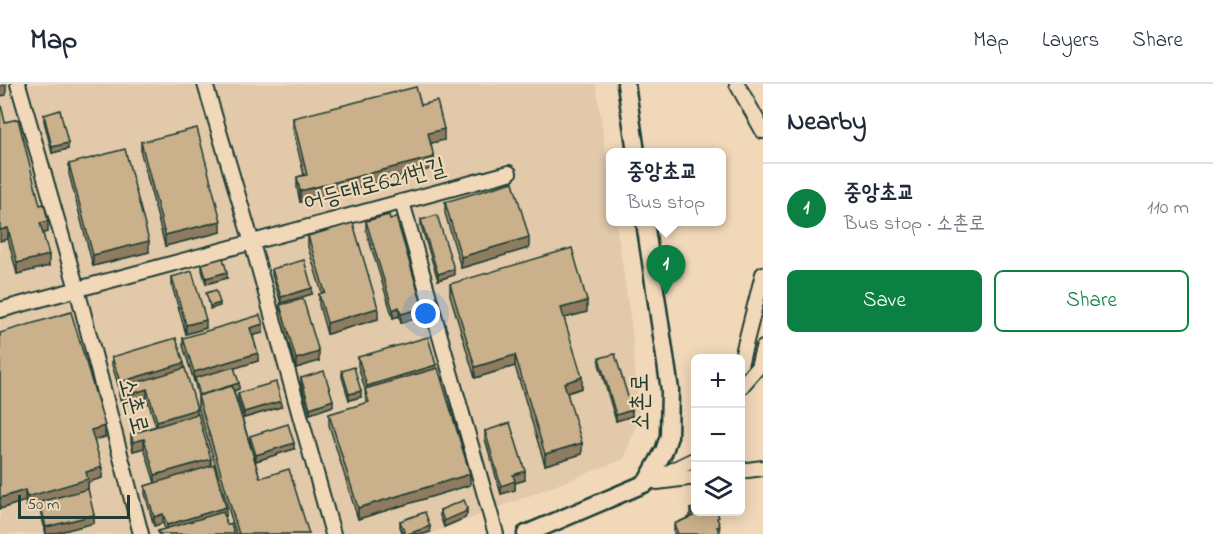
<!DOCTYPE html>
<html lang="en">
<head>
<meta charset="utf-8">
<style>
  body { margin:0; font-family:"Indie Flower","Poor Story",sans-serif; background:#f2f2f3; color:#1f2937 }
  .controls { position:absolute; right:18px; bottom:18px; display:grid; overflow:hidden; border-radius:9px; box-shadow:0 3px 15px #0003 }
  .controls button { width:54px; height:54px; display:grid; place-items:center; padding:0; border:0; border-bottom:2px solid #e0e1e3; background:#fff; color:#1f2937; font:30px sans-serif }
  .scale { position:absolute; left:18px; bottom:15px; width:112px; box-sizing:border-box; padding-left:6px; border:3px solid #1f3d34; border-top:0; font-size:16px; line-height:21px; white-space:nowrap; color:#1f3d34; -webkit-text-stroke:4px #f1d8b9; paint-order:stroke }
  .you { position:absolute; left:426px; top:230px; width:21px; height:21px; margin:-15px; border:4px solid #fff; border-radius:50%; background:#1a73e8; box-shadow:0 0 0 9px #1a73e833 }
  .badge { display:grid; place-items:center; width:39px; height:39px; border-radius:50%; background:#0b8043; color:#fff; font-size:20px; font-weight:700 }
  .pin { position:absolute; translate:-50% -50px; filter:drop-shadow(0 2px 3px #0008) }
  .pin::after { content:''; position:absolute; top:32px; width:21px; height:18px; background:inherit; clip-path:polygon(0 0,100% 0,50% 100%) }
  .popup { position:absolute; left:606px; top:64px; width:120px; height:78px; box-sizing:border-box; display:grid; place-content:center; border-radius:9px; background:#fff; filter:drop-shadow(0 2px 4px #0005); font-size:20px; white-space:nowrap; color:#747a83 }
  .popup b { font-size:22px; color:#1f2937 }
  .popup::after { content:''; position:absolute; left:50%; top:100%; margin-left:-12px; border:12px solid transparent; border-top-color:#fff }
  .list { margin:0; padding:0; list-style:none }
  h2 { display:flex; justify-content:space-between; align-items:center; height:78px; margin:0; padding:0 24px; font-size:26px }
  h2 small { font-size:20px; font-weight:400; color:#747a83 }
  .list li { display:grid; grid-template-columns:39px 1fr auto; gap:18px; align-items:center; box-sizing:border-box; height:90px; padding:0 24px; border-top:2px solid #e0e1e3 }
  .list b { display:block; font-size:22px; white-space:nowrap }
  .list p { margin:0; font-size:20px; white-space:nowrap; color:#747a83 }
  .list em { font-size:20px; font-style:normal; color:#747a83 }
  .actions { display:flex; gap:12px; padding:18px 24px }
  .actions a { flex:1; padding:14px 0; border:2px solid #0b8043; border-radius:9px; text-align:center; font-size:21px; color:#0b8043 }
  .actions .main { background:#0b8043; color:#fff }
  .icon { flex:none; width:33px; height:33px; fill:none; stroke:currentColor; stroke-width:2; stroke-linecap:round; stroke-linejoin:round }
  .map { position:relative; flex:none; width:763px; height:450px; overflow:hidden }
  header { display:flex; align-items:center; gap:36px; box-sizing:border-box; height:84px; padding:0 30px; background:#fff; border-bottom:2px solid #e0e1e3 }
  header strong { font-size:28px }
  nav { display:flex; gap:33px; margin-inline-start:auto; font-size:21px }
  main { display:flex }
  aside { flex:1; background:#fff }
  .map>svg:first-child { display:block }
  .built { fill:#e1c9a9 }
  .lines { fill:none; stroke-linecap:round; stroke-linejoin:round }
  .minor-casing { stroke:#1f3d34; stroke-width:18 }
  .tertiary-casing { stroke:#1f3d34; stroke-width:21 }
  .minor { stroke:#f1d8b9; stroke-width:14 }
  .tertiary { stroke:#f1d8b9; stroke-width:16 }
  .wall { fill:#ae9878; stroke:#1f3d34; stroke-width:1.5 }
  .shaded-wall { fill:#8d7c61; stroke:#1f3d34; stroke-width:1.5 }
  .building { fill:#cab18b; stroke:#1f3d34; stroke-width:1.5 }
  .labels { text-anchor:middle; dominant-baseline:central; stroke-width:4.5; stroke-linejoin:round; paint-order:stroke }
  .street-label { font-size:24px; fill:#1f3d34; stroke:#f1d8b9 }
</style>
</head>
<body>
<header>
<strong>Map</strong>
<nav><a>Map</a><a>Layers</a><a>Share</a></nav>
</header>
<main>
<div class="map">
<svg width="763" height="450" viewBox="0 0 763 450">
  <rect width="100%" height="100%" fill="#f1d8b9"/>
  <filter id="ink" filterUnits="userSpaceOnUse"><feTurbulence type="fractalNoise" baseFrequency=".0167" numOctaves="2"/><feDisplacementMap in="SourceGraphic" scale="12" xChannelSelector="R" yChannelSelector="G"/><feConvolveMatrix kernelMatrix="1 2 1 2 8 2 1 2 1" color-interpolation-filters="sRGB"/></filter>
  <g filter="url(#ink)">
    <polygon class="built" points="0,0 596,0 610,100 610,138 616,138 632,247 639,333 624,375 430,450 0,450"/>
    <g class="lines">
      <defs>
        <g id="minor">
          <polyline points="18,0 77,205 141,450"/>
          <polyline points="205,0 252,159 333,450"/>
          <polyline points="737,0 763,47"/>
          <polyline points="402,118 496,450"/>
          <polyline points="0,226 509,89"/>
          <polyline points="740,281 763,190"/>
          <polyline points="740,304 758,283 763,264"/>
          <polyline points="740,387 763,384"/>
          <polyline points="657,398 696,393"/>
          <polyline points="646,399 696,375"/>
        </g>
        <g id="tertiary">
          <polyline points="626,0 636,68"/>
          <polyline points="526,450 646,399 664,367 669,352 670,306 645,138"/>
        </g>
      </defs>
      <use href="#minor" class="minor-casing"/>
      <use href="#tertiary" class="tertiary-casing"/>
      <use href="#minor" class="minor"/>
      <use href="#tertiary" class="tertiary"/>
    </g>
    <g class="wall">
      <polygon points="421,21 444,56 431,59 434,84 300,118 297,104 297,93 304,91 293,45 293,34"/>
      <polygon points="44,31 68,65 52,69 44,37"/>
      <polygon points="5,38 40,121 48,148 43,149 49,182 17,190 8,155"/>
      <polygon points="141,58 221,148 165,162 141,69"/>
      <polygon points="69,80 149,168 93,182 69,90"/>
      <polygon points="445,118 529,164 461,184 445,129"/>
      <polygon points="421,136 454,191 438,196 421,142"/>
      <polygon points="366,137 423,232 401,239 399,232 393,234 366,146"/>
      <polygon points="308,152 378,235 327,250 319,221 319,210 322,209 308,163"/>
      <polygon points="202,180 227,194 206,200 202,186"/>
      <polygon points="272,185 312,210 281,219 272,191"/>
      <polygon points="172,193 206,244 186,250 172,202"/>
      <polygon points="450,200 587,228 564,234 582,304 567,309 582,370 545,381 515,282 475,294 450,211"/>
      <polygon points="280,221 319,277 296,284 280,230"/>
      <polygon points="0,249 105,353 94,356 102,394 88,398 88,406 94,439 52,450 46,450 40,426 40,421 27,424 25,417 0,425"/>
      <polygon points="263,249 253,251 258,277 234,284 239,305 234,307 260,394 309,450 236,450 198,323 198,312 195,300 195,296 194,297 183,262 183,254"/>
      <polygon points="112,273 184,284 226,432 224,432 227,441 234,450 158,450 158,447 165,445 163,439 154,442 145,410 145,402 155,399 144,364 133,367 131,359 131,350 156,342 147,314 122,321 119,312 119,304 112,281"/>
      <polygon points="358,273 436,284 470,401 358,435 329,341 329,330 366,319 365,305 358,282"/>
      <polygon points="599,274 632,332 616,337 599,280"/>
      <polygon points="342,287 361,313 349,316 342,293"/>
      <polygon points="301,294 333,322 310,330 301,300"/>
      <polygon points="238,309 281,323 244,334 238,315"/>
      <polygon points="485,347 525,396 515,399 515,406 501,410 485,355"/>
      <polygon points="250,352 294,365 256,377 250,358"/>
      <polygon points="690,425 719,439 720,450 674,450 674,440 690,433"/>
      <polygon points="440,426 467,429 465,434 444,443 440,432"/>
      <polygon points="400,437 430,448 424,450 403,450 400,443"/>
    </g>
    <g class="shaded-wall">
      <polygon points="6,0 6,11 0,12 0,2"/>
      <polygon points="444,45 444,56 428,60 428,49"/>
      <polygon points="68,59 68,65 52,69 52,63"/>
      <polygon points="434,73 434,84 300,118 300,107"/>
      <polygon points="48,137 48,148 40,150 40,139"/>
      <polygon points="221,137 221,148 165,162 165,151"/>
      <polygon points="8,144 8,155 0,157 0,146"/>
      <polygon points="529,153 529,164 461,184 461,173"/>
      <polygon points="149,157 149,168 93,182 93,171"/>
      <polygon points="49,171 49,182 17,190 17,179"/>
      <polygon points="454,185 454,191 438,196 438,190"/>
      <polygon points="227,188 227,194 206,200 206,194"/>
      <polygon points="312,204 312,210 281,219 281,213"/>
      <polygon points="587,217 587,228 561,235 561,224"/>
      <polygon points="220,219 220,222 210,225 210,222"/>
      <polygon points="399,223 399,232 393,234 393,226"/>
      <polygon points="378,224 378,235 327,250 327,239"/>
      <polygon points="423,224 423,232 401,239 401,230"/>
      <polygon points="206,236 206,244 186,250 186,241"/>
      <polygon points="263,240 263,249 250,252 250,244"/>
      <polygon points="319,268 319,277 296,284 296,275"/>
      <polygon points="258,269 258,277 194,297 194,288"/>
      <polygon points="515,271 515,282 475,294 475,283"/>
      <polygon points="184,279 184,288 120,307 120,298"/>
      <polygon points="436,281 436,290 367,310 367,302"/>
      <polygon points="582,293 582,304 564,310 564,299"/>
      <polygon points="239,299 239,305 200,317 200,311"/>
      <polygon points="147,305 147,314 122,321 122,313"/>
      <polygon points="361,307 361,313 349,316 349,310"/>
      <polygon points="333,316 333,322 310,330 310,324"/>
      <polygon points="281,317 281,323 244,334 244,328"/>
      <polygon points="197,325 197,334 157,346 157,337"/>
      <polygon points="632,326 632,332 616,337 616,331"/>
      <polygon points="105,342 105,353 91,357 91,346"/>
      <polygon points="144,355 144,364 133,367 133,358"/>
      <polygon points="294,359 294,365 256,377 256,371"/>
      <polygon points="582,359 582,370 545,381 545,370"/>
      <polygon points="211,375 211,384 155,400 155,391"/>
      <polygon points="102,383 102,394 88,398 88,406 40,418 40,421 27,424 27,413 86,388"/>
      <polygon points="525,387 525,396 515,399 515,406 501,410 501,402 513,391"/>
      <polygon points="470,390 470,401 358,435 358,424"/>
      <polygon points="25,406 25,417 0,425 0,414"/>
      <polygon points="226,423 226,432 167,450 167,441"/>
      <polygon points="467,423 467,429 465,434 444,443 444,437"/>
      <polygon points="163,430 163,439 154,442 154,433"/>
      <polygon points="94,431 94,439 52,450 46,450 46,443"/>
      <polygon points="430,442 430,448 424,450 408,450"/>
    </g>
    <g class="building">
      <polygon points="416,3 421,21 437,17 444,45 428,49 434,73 300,107 297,93 307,91 293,34"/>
      <polygon points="0,17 5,38 18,35 40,121 44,120 48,137 40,139 49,171 17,179 8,144 0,146"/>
      <polygon points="60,26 68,59 52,63 44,31"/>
      <polygon points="197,44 221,137 165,151 141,58"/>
      <polygon points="125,65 149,157 93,171 69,80"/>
      <polygon points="513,98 529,153 461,173 445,118"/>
      <polygon points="389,131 390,135 396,133 423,224 401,230 399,223 393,226 366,137"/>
      <polygon points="437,131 454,185 438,190 421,136"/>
      <polygon points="353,139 378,224 327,239 319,210 325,208 308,152"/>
      <polygon points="572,164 587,217 561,224 582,293 564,299 582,359 545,370 515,271 475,283 450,200"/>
      <polygon points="223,174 227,188 206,194 202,180"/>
      <polygon points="304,176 312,204 281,213 272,185"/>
      <polygon points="192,187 206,236 186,241 172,193"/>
      <polygon points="216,206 220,219 210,222 206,209"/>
      <polygon points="303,215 319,268 296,275 280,221"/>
      <polygon points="71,228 105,342 91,346 102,383 86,388 88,395 27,413 25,406 0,414 0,249"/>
      <polygon points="260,231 263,240 250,244 258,269 194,288 183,254"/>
      <polygon points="428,253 436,281 367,302 358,273"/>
      <polygon points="176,254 184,279 120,298 112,273"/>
      <polygon points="615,270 632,326 616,331 599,274"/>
      <polygon points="234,283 239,299 200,311 195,294"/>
      <polygon points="354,283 361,307 349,310 342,287"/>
      <polygon points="185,284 197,325 157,337 147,305 122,313 119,304"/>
      <polygon points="438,284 470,390 358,424 329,330 369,318 365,305"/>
      <polygon points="324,287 333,316 310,324 301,294"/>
      <polygon points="276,298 281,317 244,328 238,309"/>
      <polygon points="232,302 260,394 289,385 309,450 239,450 198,312"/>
      <polygon points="198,330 211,375 155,391 144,355 133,358 131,350"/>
      <polygon points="510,339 525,387 513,391 515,397 501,402 485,347"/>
      <polygon points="288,340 294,359 256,371 250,352"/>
      <polygon points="214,381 226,423 167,441 163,430 154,433 145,402"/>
      <polygon points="88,405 94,431 46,443 40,418"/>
      <polygon points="464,416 467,423 465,428 444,437 440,426"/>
      <polygon points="696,423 696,428 717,428 719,433 717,434 720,442 717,443 720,450 678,450 674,440 693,432 690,425"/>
      <polygon points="223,428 227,441 231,439 234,450 159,450 158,447"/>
      <polygon points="425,428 430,442 408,450 405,450 400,437"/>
    </g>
  </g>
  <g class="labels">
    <g class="street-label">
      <text transform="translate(375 102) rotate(-15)">어등대로621번길</text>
      <text transform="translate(642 318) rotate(-91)">소촌로</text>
      <text transform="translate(132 322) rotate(75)">소촌로</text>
    </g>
  </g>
</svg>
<div class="controls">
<button>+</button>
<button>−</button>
<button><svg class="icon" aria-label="layers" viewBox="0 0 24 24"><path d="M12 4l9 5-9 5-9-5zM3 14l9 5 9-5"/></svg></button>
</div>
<div class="scale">50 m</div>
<div class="you"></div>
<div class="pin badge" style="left:666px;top:211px">1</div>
<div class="popup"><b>중앙초교</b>Bus stop</div>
</div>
<aside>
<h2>Nearby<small></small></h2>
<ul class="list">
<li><span class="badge">1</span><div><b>중앙초교</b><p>Bus stop · 소촌로</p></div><em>110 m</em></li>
</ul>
<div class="actions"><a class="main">Save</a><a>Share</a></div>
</aside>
</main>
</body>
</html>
